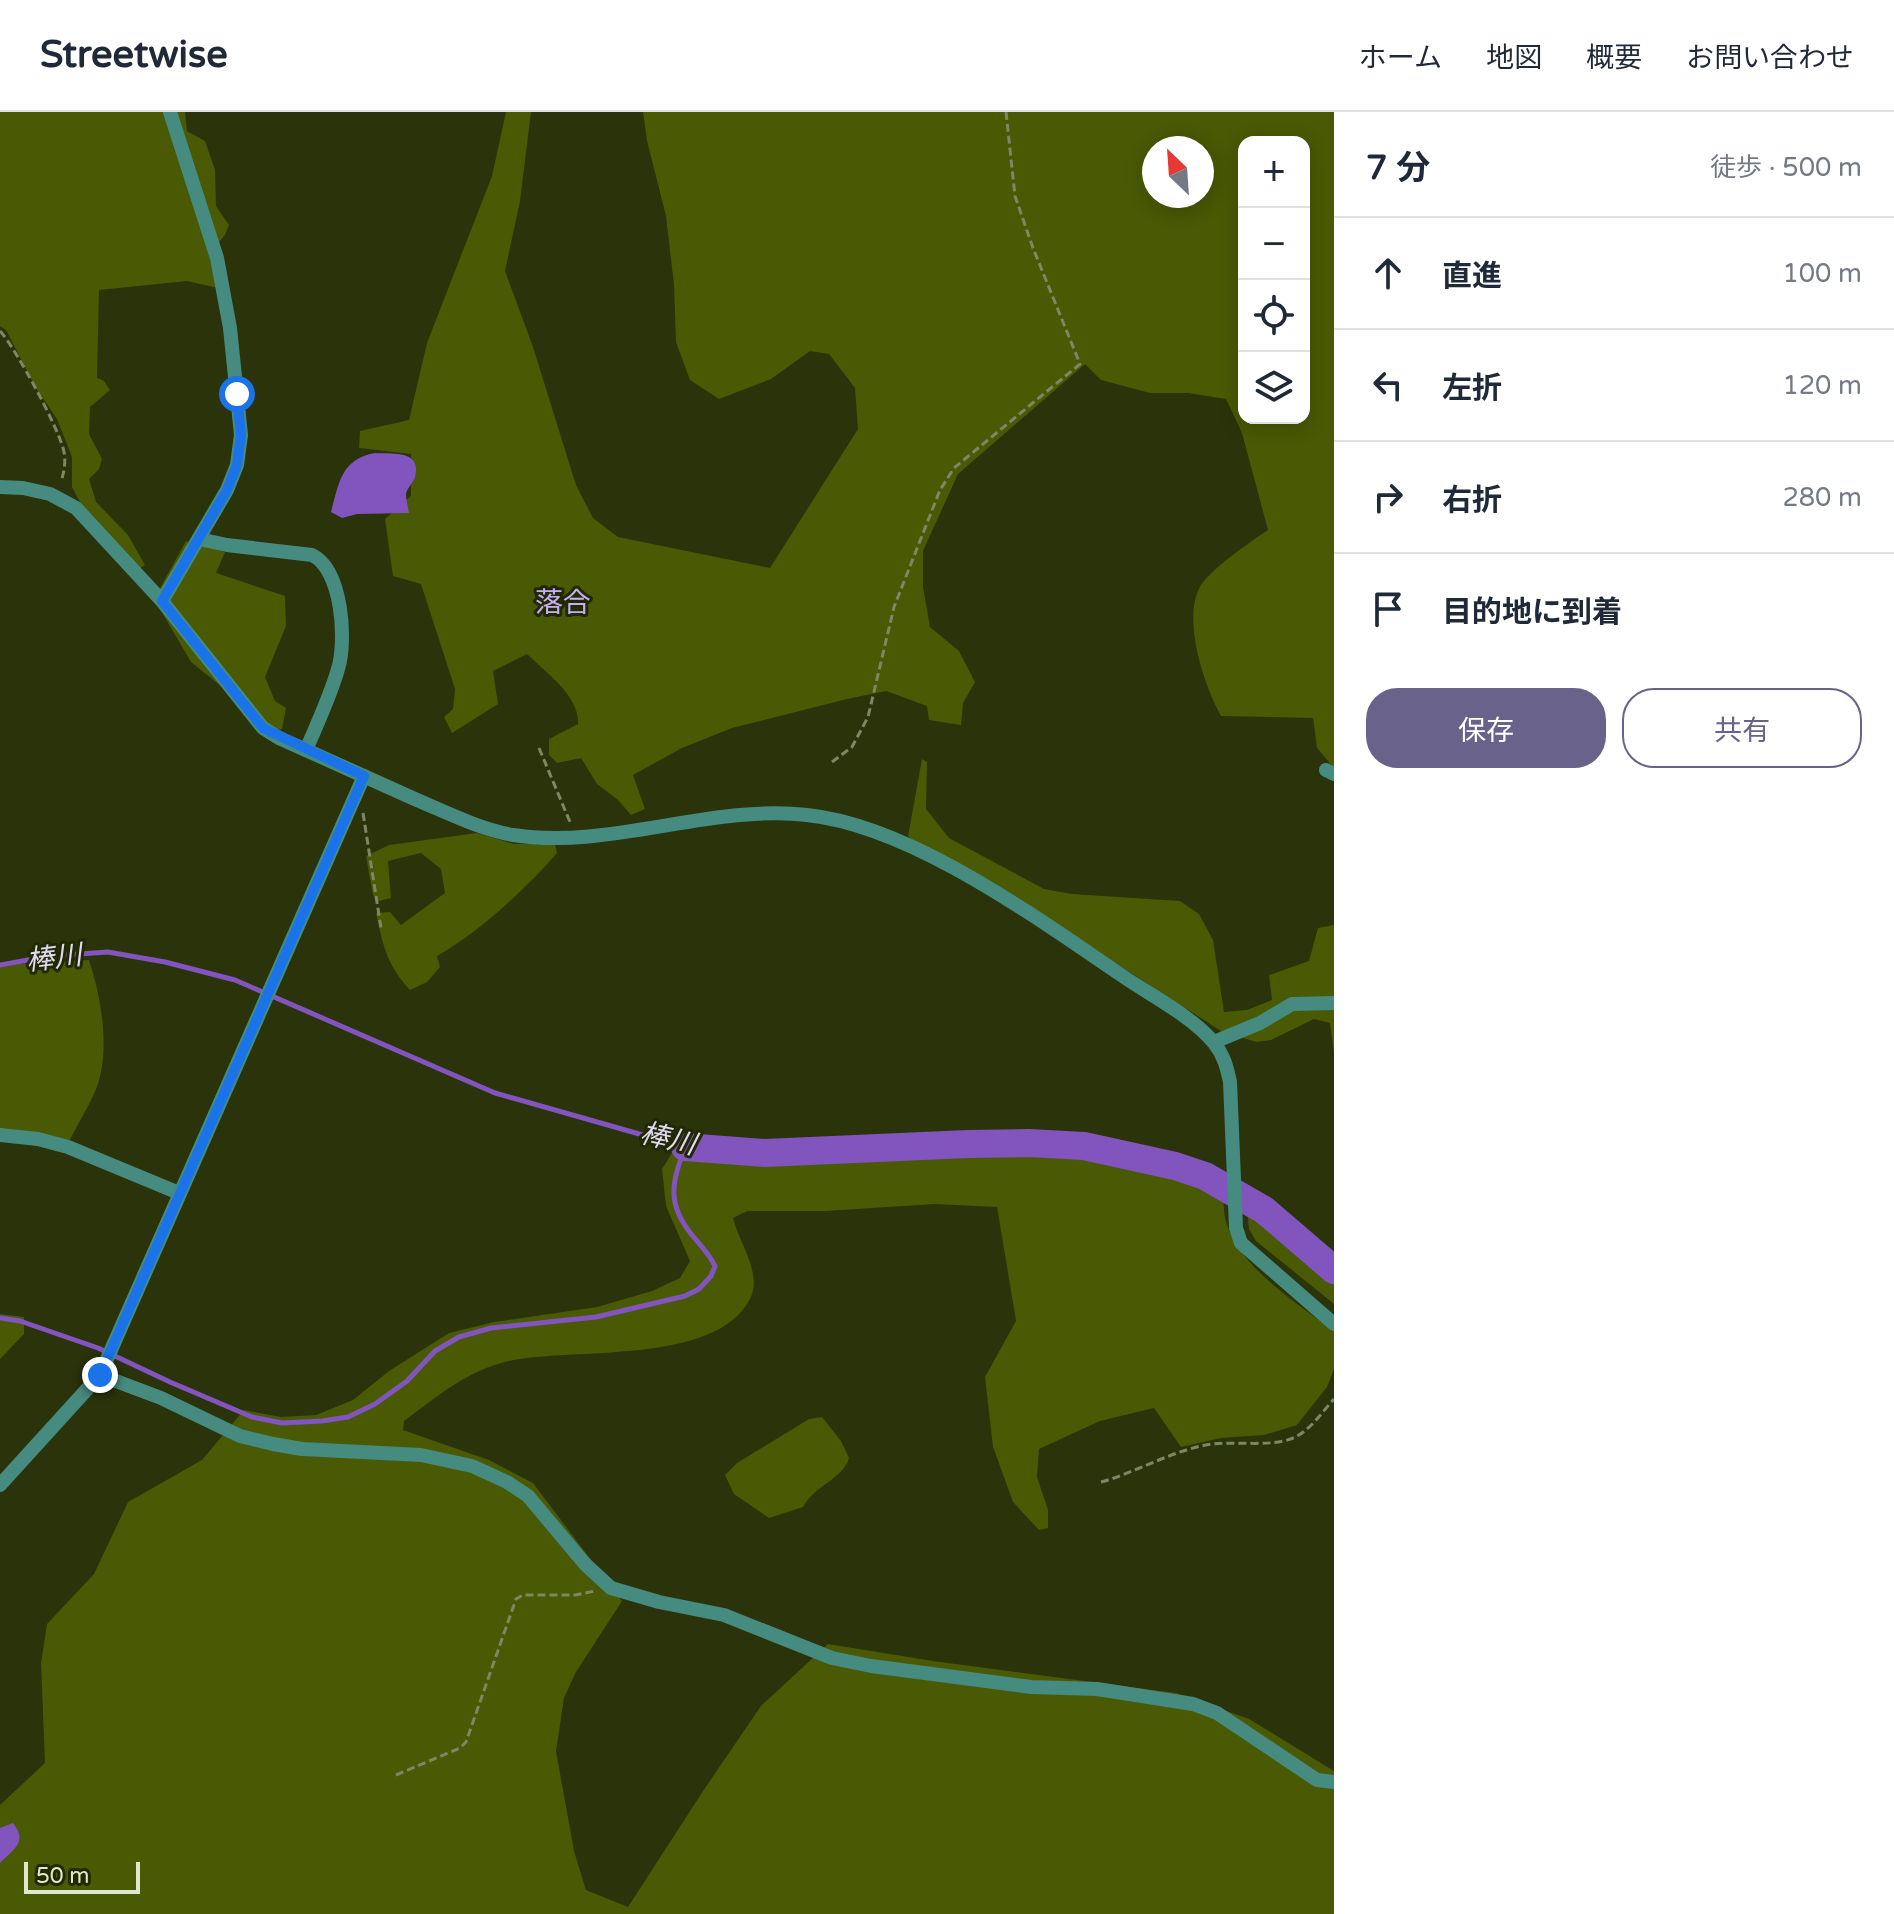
<!DOCTYPE html>
<html lang="ja">
<head>
<meta charset="utf-8">
<style>
  body { margin:0; font-family:"Varela Round","Noto Sans JP",sans-serif; background:#f6f6f7; color:#1f2937 }
  .controls { position:absolute; right:24px; top:24px; display:grid; overflow:hidden; border-radius:16px; box-shadow:0 4px 20px #0003 }
  .controls button { width:72px; height:72px; display:grid; place-items:center; padding:0; border:0; border-bottom:2px solid #e0e1e3; background:#fff; color:#1f2937; font:40px sans-serif }
  .compass { position:absolute; left:1142px; top:24px; width:72px; height:72px; border-radius:50%; background:#fff; box-shadow:0 4px 20px #0003; rotate:335deg }
  .scale { position:absolute; left:24px; bottom:20px; width:116px; box-sizing:border-box; padding-left:8px; border:4px solid #dfe8cc; border-top:0; font-size:22px; line-height:28px; white-space:nowrap; color:#dfe8cc; -webkit-text-stroke:6px #212901; paint-order:stroke }
  .stop { position:absolute; width:24px; height:24px; margin:-18px; border:6px solid #1a73e8; border-radius:50%; background:#fff }
  .stop.end { background:#1a73e8; border-color:#fff; box-shadow:0 2px 8px #0008 }
  .list { margin:0; padding:0; list-style:none }
  h2 { display:flex; justify-content:space-between; align-items:center; height:104px; margin:0; padding:0 32px; font-size:34px }
  h2 small { font-size:26px; font-weight:400; color:#747a83 }
  .list li { display:grid; grid-template-columns:52px 1fr auto; gap:24px; align-items:center; box-sizing:border-box; height:112px; padding:0 32px; border-top:2px solid #e0e1e3 }
  .list b { display:block; font-size:30px; white-space:nowrap }
  .list em { font-size:26px; font-style:normal; color:#747a83 }
  .actions { display:flex; gap:16px; padding:24px 32px }
  .actions a { flex:1; padding:18px 0; border:2px solid #69628b; border-radius:32px; text-align:center; font-size:28px; color:#69628b }
  .actions .main { background:#69628b; color:#fff }
  .icon { flex:none; width:44px; height:44px; fill:none; stroke:currentColor; stroke-width:2; stroke-linecap:round; stroke-linejoin:round }
  .map { position:relative; flex:none; width:1334px; height:1802px; overflow:hidden }
  header { display:flex; align-items:center; gap:48px; box-sizing:border-box; height:112px; padding:0 40px; background:#fff; border-bottom:2px solid #e0e1e3 }
  header strong { font-size:38px }
  nav { display:flex; gap:44px; margin-inline-start:auto; font-size:28px }
  main { display:flex }
  aside { flex:1; background:#fff }
  .map>svg:first-child { display:block }
  .green { fill:#495904; fill-rule:evenodd }
  .water { fill:#8154be }
  .lines { fill:none; stroke-linecap:round; stroke-linejoin:round }
  .stream { stroke:#8154be; stroke-width:5 }
  .river { stroke:#8154be; stroke-width:28 }
  .path { stroke:#7e8765; stroke-width:3; stroke-dasharray:8 4; stroke-linecap:butt }
  .minor { stroke:#468b7f; stroke-width:14 }
  .route { stroke:#1a73e8; stroke-width:10 }
  .labels { text-anchor:middle; dominant-baseline:central; stroke-width:6; stroke-linejoin:round; paint-order:stroke }
  .neighbourhood-label { font-size:28px; fill:#c8aff5; stroke:#212901 }
  .water-label { font-size:28px; font-style:italic; fill:#e2d9f4; stroke:#212901 }
</style>
</head>
<body>
<header>
<strong>Streetwise</strong>
<nav><a>ホーム</a><a>地図</a><a>概要</a><a>お問い合わせ</a></nav>
</header>
<main>
<div class="map">
<svg width="1334" height="1802" viewBox="0 0 1334 1802">
  <rect width="100%" height="100%" fill="#2a330a"/>
  <g class="green">
    <polygon points="0,0 185,0 187,19 205,29 215,58 216,94 229,113 225,123 210,141 218,176 187,169 99,178 97,266 104,269 110,278 90,295 89,322 102,347 99,357 89,367 96,390 128,423 145,453 139,457 81,392 72,375 72,345 57,307 36,276 6,218 0,214"/>
    <path d="M506 0H531L520 89 505 159 533 235 576 373 593 406 618 425 770 456 858 317 855 276 829 242 810 239 771 267 719 287 690 268 676 230 674 173 666 104 647 29 643 0H1334V656L1317 636 1313 606 1221 604C1204 574 1181 505 1201 473 1212 456 1250 430 1268 418L1242 321 1226 287 1188 281H1150L1101 268 1085 252 958 362 923 439V475L930 515 959 539 975 570 963 591 961 613 929 608 927 594 886 579 847 587 732 616 682 636 633 663 645 697 631 703 618 688 597 672 581 646 557 651 549 643V627L578 612C580 584 545 560 527 542L493 559 498 592 452 621 444 605 453 597 455 577 421 472 393 464 385 407 411 384V342L359 336 360 319 409 308 427 231 492 64ZM1244 30H1304V306H1244ZM1154 36H1202V84H1154Z"/>
    <polygon points="186,429 225,440 216,461 285,484 286,514 265,565 275,589 286,596 282,617 275,618 191,550 154,487"/>
    <polygon points="922,647 927,650 926,697 949,726 1044,777 1072,782 1180,789 1199,802 1213,828 1224,900 1247,898 1272,888 1269,863 1309,849 1318,816 1334,813 1334,941 1330,911 1314,907 1271,928 1256,930 1221,919 1094,837 914,731 908,724"/>
    <path d="M477 721 514 732H555L557 741C528 775 476 823 437 844L440 855 427 870 410 878C387 853 383 834 376 801L390 800 401 813 445 781 441 757 421 741 388 749 391 786 379 789 373 783 366 744 389 733Z"/>
    <path d="M89 848C100 882 108 924 101 960 97 983 80 1007 70 1028L0 1029V853Z"/>
    <path d="M983 1022C1063 1024 1148 1036 1223 1062 1224 1078 1222 1098 1227 1113 1241 1156 1299 1193 1334 1219V1257L1327 1275 1297 1313 1264 1323 1221 1326 1181 1335 1154 1296 1100 1309 1039 1337 1037 1365 1048 1398V1416L1039 1418 1013 1390 993 1335 985 1265 1016 1209 997 1095 935 1092 826 1099H747L733 1106C739 1131 763 1162 750 1187 715 1254 573 1235 509 1249 468 1258 438 1284 404 1309L403 1318 489 1348 533 1371 622 1489 576 1560 564 1586 556 1639 574 1739 586 1778 628 1795 705 1676 761 1594 828 1532 933 1549 1176 1581 1249 1607 1334 1659V1802H0V1693L45 1651 41 1551 47 1512 94 1462 128 1390 202 1348 244 1298 281 1305 316 1303 353 1288 389 1259 449 1221 494 1210 597 1195 652 1179 680 1166 690 1149 666 1094 662 1057 674 1038 686 1030 823 1033Z"/>
    <polygon points="1250,1095 1334,1163 1334,1192 1256,1129 1249,1117 1247,1098"/>
    <polygon points="0,1202 24,1205 24,1222 0,1247"/>
    <path d="M822 1305 841 1329 849 1346C842 1368 816 1372 803 1395L769 1406 734 1382 725 1363 737 1351 809 1307Z"/>
  </g>
  <g class="water">
    <path d="M375 341C393 342 422 338 415 365 414 370 407 376 406 382 406 387 408 395 409 401L357 402 342 406 331 400C339 371 341 347 375 341Z"/>
    <path d="M13 1711C28 1730 14 1737 0 1751V1716Z"/>
  </g>
  <g class="lines">
    <path class="stream" d="M0 853 50 844 108 840 165 850 235 868 495 981 685 1035C672 1071 666 1091 692 1123 701 1134 709 1142 715 1154L711 1164 699 1177 685 1184 596 1205 491 1216 459 1225 435 1239 407 1269 375 1292 348 1305 322 1309 282 1311 252 1305 170 1270 98 1236 20 1209 0 1206"/>
    <polyline class="river" points="685,1035 765,1041 968,1032 1029,1031 1084,1034 1175,1054 1205,1064 1264,1098 1334,1158"/>
    <g class="path">
      <path d="M0 219C15 235 60 318 64 340 66 350 64 360 61 370"/>
      <polyline points="539,636 570,710"/>
      <polyline points="832,650 852,635 868,605 894,495 940,378 954,356 1080,252 1033,136 1015,84 1006,0"/>
      <polyline points="363,701 381,816"/>
      <path d="M1101 1370C1137 1360 1169 1340 1206 1333 1233 1328 1270 1336 1293 1326 1310 1319 1322 1300 1334 1287"/>
      <polyline points="396,1663 460,1636 466,1630 516,1487 523,1483 575,1483 595,1479"/>
    </g>
    <g class="minor">
      <path d="M0 375 23 376 50 382 76 396 162 489 263 616 279 626C325 647 371 667 417 688 448 701 479 717 513 723 609 738 711 692 807 703 913 714 1039 808 1127 867 1154 885 1194 906 1214 931 1224 943 1227 956 1230 970L1236 1116 1241 1131 1334 1212"/>
      <path d="M199 427 227 433 312 443C342 457 347 528 338 557 330 585 317 612 306 638"/>
      <polyline points="162,489 227,378 237,353 241,323 230,216 217,146 170,0"/>
      <polyline points="1326,658 1334,662"/>
      <polyline points="1214,930 1260,911 1292,892 1334,891"/>
      <polyline points="0,1023 38,1027 68,1035 179,1081"/>
      <polyline points="100,1263 161,1286 240,1324 273,1332 302,1337 421,1343 472,1354 507,1370 528,1384 585,1452 611,1476 659,1490 724,1503 832,1546 871,1554 1031,1575 1097,1577 1193,1592 1217,1601 1317,1668 1334,1670"/>
      <polyline points="0,1373 100,1263 364,664"/>
    </g>
  </g>
  <g class="lines">
    <polyline class="route" points="100,1263 364,664 263,616 162,489 227,378 237,353 241,323 237,282"/>
  </g>
  <g class="labels">
    <g class="neighbourhood-label">
      <text x="563" y="491">落合</text>
    </g>
    <g class="water-label">
      <text transform="translate(54 846) rotate(-7)">棒川</text>
      <text transform="translate(668 1027) rotate(13)">棒川</text>
    </g>
  </g>
</svg>
<div class="controls">
<button>+</button>
<button>−</button>
<button><svg class="icon" aria-label="locate" viewBox="0 0 24 24"><circle cx="12" cy="12" r="6"/><path d="M12 2v4M12 18v4M2 12h4M18 12h4"/></svg></button>
<button><svg class="icon" aria-label="layers" viewBox="0 0 24 24"><path d="M12 4l9 5-9 5-9-5zM3 14l9 5 9-5"/></svg></button>
</div>
<svg class="compass" viewBox="-18 -18 36 36"><path d="M0-13l5 13h-10z" fill="#e53935"/><path d="M0 13l5-13h-10z" fill="#747a83"/></svg>
<div class="scale">50 m</div>
<div class="stop" style="left:237px;top:282px"></div>
<div class="stop end" style="left:100px;top:1263px"></div>
</div>
<aside>
<h2>7 分<small>徒歩 · 500 m</small></h2>
<ul class="list">
<li><svg class="icon" aria-label="ahead" viewBox="0 0 24 24"><path d="M12 20V5M6 11l6-6 6 6"/></svg><div><b>直進</b></div><em>100 m</em></li>
<li><svg class="icon" aria-label="left" viewBox="0 0 24 24"><path d="M17 20v-9H6M10 6l-5 5 5 5"/></svg><div><b>左折</b></div><em>120 m</em></li>
<li><svg class="icon" aria-label="right" viewBox="0 0 24 24"><path d="M7 20v-9h11M14 6l5 5-5 5"/></svg><div><b>右折</b></div><em>280 m</em></li>
<li><svg class="icon" aria-label="arrive" viewBox="0 0 24 24"><path d="M6 21V4h12l-3 4 3 4H6"/></svg><div><b>目的地に到着</b></div></li>
</ul>
<div class="actions"><a class="main">保存</a><a>共有</a></div>
</aside>
</main>
</body>
</html>
